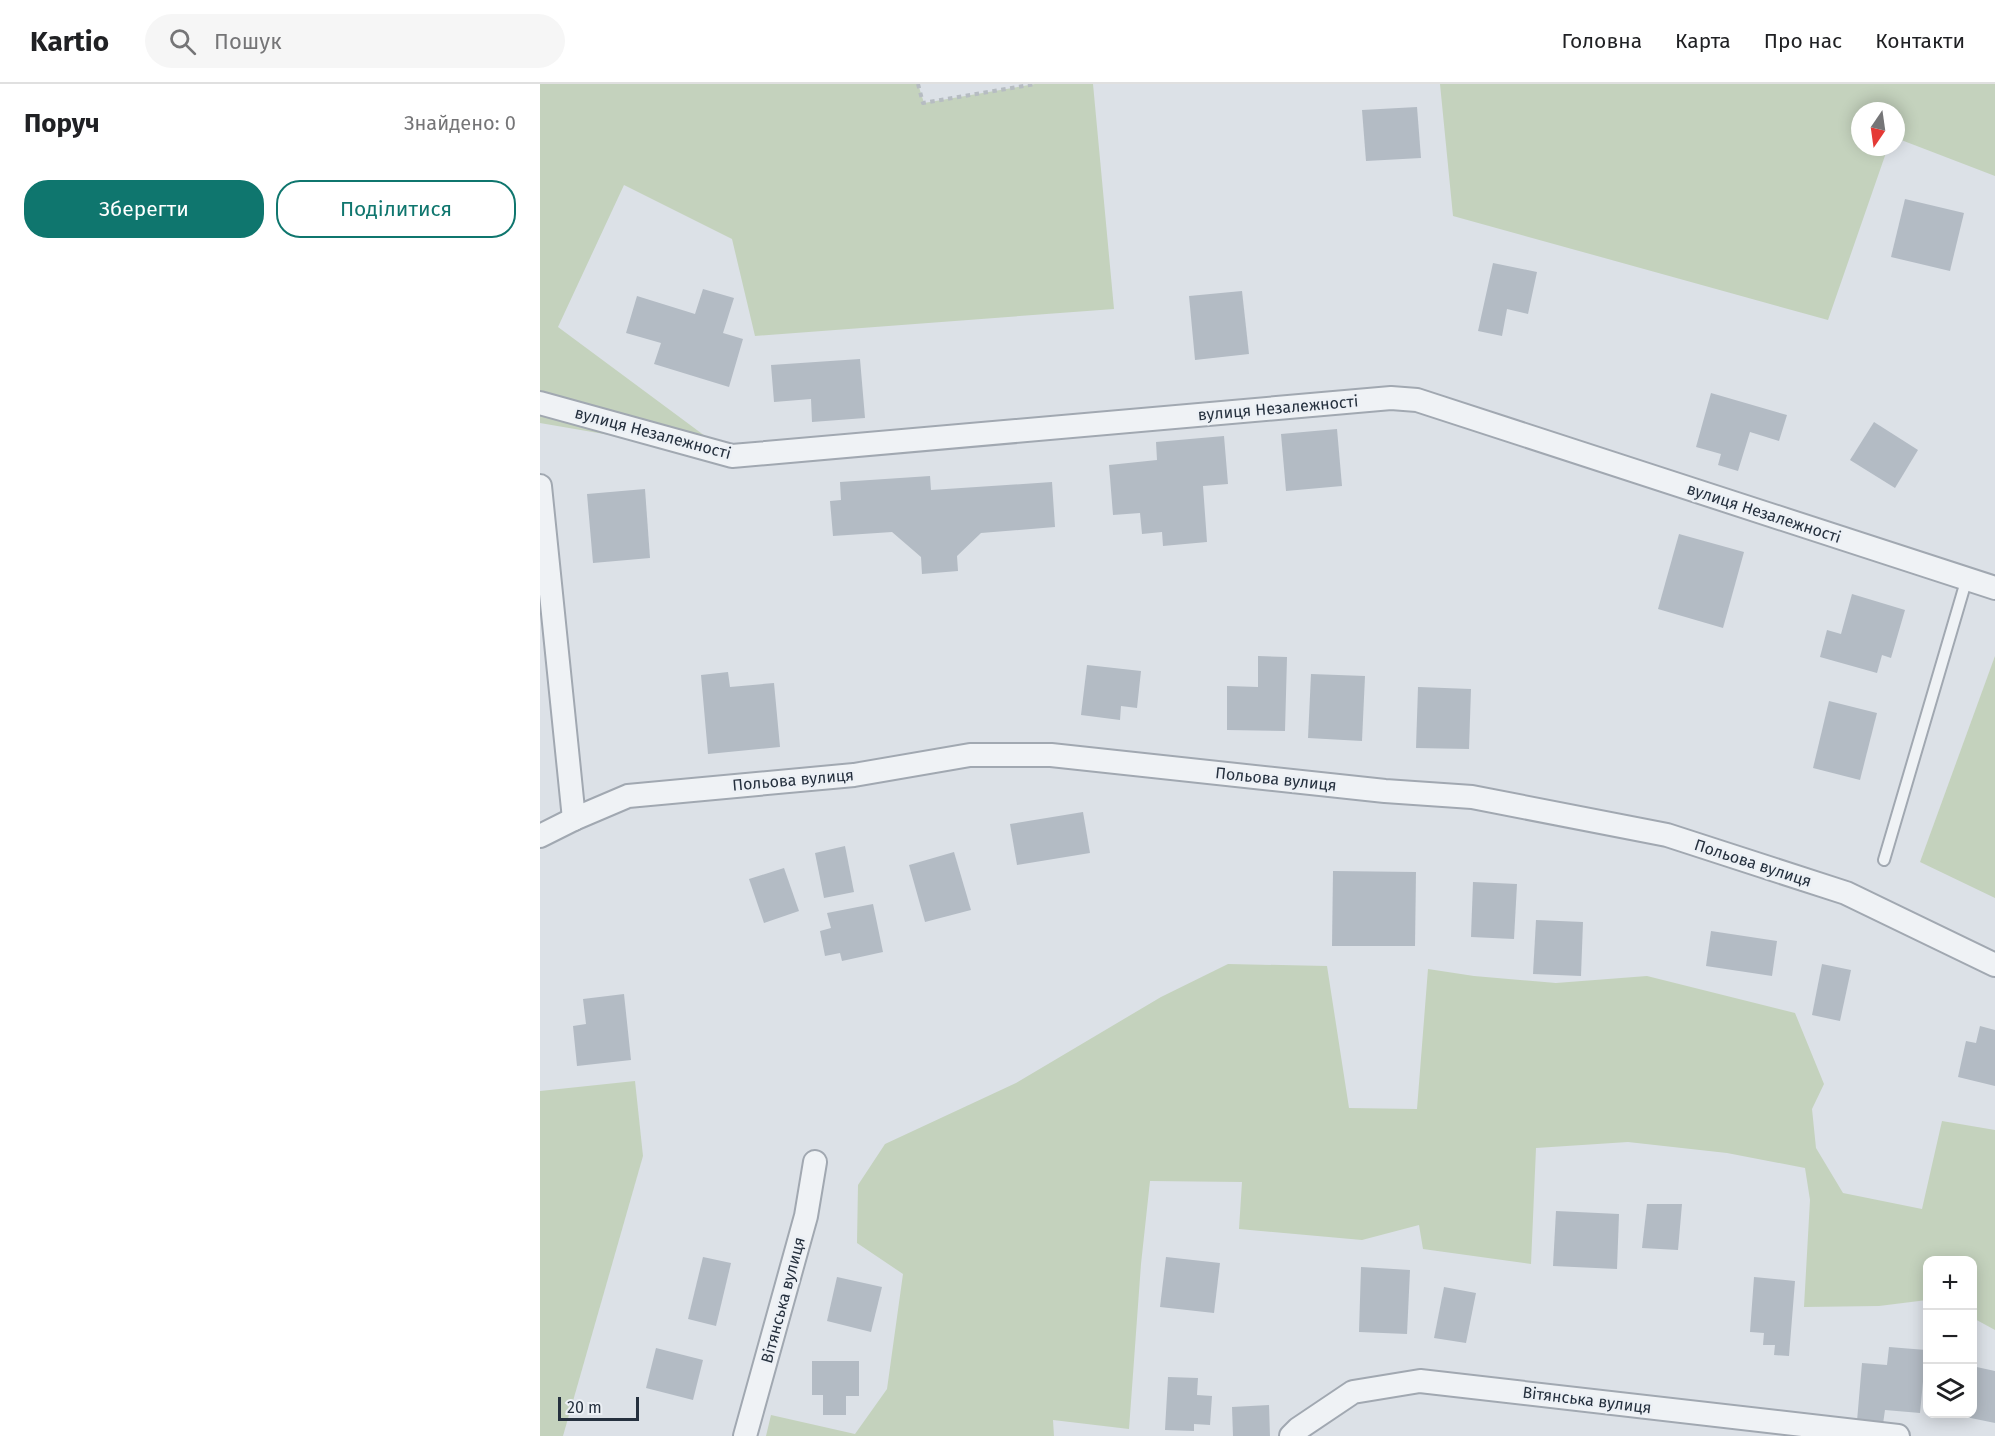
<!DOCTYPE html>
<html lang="uk">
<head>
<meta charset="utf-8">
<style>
  body { margin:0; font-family:"Fira Sans",sans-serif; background:#f6f6f6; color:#202124 }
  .controls { position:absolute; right:18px; bottom:18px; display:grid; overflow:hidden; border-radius:12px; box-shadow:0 3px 15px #0003 }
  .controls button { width:54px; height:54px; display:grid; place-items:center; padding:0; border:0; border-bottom:2px solid #e0e0e0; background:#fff; color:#202124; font:30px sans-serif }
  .compass { position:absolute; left:1311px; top:18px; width:54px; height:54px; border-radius:50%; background:#fff; box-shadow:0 3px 15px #0003; rotate:193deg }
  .scale { position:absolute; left:18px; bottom:15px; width:81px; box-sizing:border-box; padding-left:6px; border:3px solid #25303e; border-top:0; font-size:16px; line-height:21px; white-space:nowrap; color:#25303e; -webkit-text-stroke:4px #ecf0f5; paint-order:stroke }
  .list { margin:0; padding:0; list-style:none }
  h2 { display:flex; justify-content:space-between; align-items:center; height:78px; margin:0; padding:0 24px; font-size:26px }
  h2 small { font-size:20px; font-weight:400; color:#757577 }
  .actions { display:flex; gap:12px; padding:18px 24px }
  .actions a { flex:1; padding:14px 0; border:2px solid #0f766e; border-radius:24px; text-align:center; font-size:21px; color:#0f766e }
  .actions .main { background:#0f766e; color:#fff }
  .icon { flex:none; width:33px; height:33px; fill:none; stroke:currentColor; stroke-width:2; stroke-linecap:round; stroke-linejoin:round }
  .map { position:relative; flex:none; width:1455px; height:1352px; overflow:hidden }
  header { display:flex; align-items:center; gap:36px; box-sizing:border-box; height:84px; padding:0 30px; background:#fff; border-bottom:2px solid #e0e0e0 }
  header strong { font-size:28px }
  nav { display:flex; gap:33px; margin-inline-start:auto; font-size:21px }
  .search { width:420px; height:54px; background:#f6f6f6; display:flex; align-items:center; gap:15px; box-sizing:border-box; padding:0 21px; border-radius:33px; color:#757577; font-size:22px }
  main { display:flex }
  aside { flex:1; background:#fff }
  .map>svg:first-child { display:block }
  .green { fill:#c4d2bd }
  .building { fill:#b3bbc4 }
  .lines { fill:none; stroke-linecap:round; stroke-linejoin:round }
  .lane-casing { stroke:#a1a8b1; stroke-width:14 }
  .street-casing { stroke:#a1a8b1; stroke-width:26 }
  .path { stroke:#b6bcc2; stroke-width:4; stroke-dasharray:4.5 4.5; stroke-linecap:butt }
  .lane { stroke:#eff2f5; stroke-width:10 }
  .street { stroke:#eff2f5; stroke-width:22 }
  .labels { text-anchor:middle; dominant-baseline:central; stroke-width:5; stroke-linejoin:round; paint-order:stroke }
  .street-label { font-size:16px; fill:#25303e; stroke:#ecf0f5 }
</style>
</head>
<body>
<header>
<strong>Kartio</strong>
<div class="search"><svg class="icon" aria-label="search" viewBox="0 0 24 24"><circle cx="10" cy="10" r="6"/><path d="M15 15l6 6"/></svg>Пошук</div>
<nav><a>Головна</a><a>Карта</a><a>Про нас</a><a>Контакти</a></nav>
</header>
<main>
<aside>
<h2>Поруч<small>Знайдено: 0</small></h2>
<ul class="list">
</ul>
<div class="actions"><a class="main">Зберегти</a><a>Поділитися</a></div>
</aside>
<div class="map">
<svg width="1455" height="1352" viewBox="0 0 1455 1352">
  <rect width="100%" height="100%" fill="#dce1e7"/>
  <g class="green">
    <polygon points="0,0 378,0 384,19 495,0 553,0 574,225 215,252 192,155 84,101 18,243 192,372 0,339"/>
    <polygon points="900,0 1455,0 1455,92 1356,54 1356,27 1320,27 1320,63 1348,63 1288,236 913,132"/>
    <polygon points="1455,572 1455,814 1380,778"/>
    <polygon points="688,880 787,882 809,1024 877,1025 888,885 934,892 1016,899 1107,892 1255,929 1284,1000 1272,1025 1276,1064 1303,1109 1382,1125 1402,1037 1455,1046 1455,1246 1433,1234 1432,1176 1388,1176 1387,1216 1339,1222 1264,1223 1270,1116 1265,1084 1187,1069 1088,1058 996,1064 991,1180 883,1165 879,1141 822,1156 699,1145 702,1098 610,1097 601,1180 589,1345 513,1336 514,1352 226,1352 231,1331 315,1350 347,1305 363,1190 317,1159 318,1101 345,1060 476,999 621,913"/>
    <polygon points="95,997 103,1072 23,1352 0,1352 0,1007"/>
  </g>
  <g class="building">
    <polygon points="877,23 881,74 826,77 822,26"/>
    <polygon points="1365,115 1424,129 1410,187 1351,173"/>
    <polygon points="953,179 997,188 988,230 967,225 962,252 938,247"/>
    <polygon points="163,205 194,214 183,249 203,255 189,303 114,280 121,259 86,249 97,212 155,230"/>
    <polygon points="702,207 709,270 655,276 649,212"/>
    <polygon points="320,275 325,334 272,338 271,315 234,318 231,281"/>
    <polygon points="1171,309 1247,331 1239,357 1210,348 1198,387 1178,381 1181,370 1156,363"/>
    <polygon points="1334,338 1378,366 1355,404 1310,376"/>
    <polygon points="797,345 802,402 746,407 741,350"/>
    <polygon points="684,352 688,400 663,402 667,458 623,462 622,448 602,450 600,429 573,431 569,381 617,376 616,358"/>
    <polygon points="390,392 391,406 512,398 515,443 441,449 417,472 418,487 382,490 381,473 352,448 293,452 290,417 301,416 300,398"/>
    <polygon points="105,405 110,474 53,479 47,410"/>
    <polygon points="1139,450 1204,468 1183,544 1118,525"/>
    <polygon points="1312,510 1365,526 1351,574 1342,571 1337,589 1280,573 1287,546 1301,550"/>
    <polygon points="718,572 747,573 745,647 687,646 687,602 718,603"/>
    <polygon points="547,581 601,587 597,624 581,622 580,636 541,631"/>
    <polygon points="188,588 190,603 234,599 240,663 168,670 161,591"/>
    <polygon points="771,590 825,592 822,657 768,654"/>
    <polygon points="878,603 931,605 929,665 876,664"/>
    <polygon points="1289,617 1337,629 1320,696 1273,684"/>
    <polygon points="543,728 550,769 477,781 470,740"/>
    <polygon points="305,762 314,808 284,814 275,769"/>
    <polygon points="414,768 431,826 385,838 369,781"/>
    <polygon points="244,784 259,827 224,839 209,795"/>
    <polygon points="793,787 876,788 875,862 792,862"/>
    <polygon points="933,798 977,800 974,855 931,853"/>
    <polygon points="333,820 343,868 302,877 300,869 285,872 280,847 291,844 287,829"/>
    <polygon points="996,836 1043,838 1041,892 993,890"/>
    <polygon points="1171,847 1237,857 1232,892 1166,882"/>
    <polygon points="1282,880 1311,886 1300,937 1272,931"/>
    <polygon points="84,910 91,976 37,982 33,942 46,940 43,915"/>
    <polygon points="1440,942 1455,946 1455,1002 1418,993 1426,957 1436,959"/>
    <polygon points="1107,1120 1142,1120 1138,1166 1102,1164"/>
    <polygon points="1016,1127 1079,1130 1077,1185 1013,1182"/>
    <polygon points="163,1173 191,1179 176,1242 148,1235"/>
    <polygon points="626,1173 680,1179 674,1229 620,1223"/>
    <polygon points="821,1183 870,1186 867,1250 819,1248"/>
    <polygon points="297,1193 342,1203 331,1248 287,1237"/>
    <polygon points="1214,1193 1255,1197 1249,1272 1234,1271 1235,1261 1223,1261 1224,1249 1210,1248"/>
    <polygon points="904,1203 936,1209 926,1259 894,1254"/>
    <polygon points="1349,1263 1386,1266 1380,1329 1345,1326 1343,1340 1317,1337 1322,1279 1347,1281"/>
    <polygon points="116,1264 163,1276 153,1316 106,1304"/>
    <polygon points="272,1277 319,1277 319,1312 306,1312 306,1331 283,1331 283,1311 272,1311"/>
    <polygon points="1432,1282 1455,1287 1455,1339 1421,1332 1422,1330 1432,1330"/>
    <polygon points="628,1293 658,1294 657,1311 672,1312 670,1341 654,1340 654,1347 625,1346"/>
    <polygon points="729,1321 730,1352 693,1352 692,1323"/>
  </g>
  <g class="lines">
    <defs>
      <polyline id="lane" points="1344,776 1427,494"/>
      <g id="street">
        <polyline points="0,319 192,372 851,314 877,316 1455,504"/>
        <polyline points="0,402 34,735"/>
        <polyline points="0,752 34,735 88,712 314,691 430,671 511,671 845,707 932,713 1127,751 1306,809 1455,881"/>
        <polyline points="205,1352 266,1132 275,1078"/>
        <polyline points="751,1352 758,1345 813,1308 880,1297 1358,1352"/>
      </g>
    </defs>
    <use href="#lane" class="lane-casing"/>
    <use href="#street" class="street-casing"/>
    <polyline class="path" points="378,0 383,19 495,0"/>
    <use href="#lane" class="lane"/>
    <use href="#street" class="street"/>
  </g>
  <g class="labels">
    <g class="street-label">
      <text transform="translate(738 324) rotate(-5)">вулиця Незалежності</text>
      <text transform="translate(113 349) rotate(15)">вулиця Незалежності</text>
      <text transform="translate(1224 429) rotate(18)">вулиця Незалежності</text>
      <text transform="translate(736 695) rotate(6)">Польова вулиця</text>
      <text transform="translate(253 696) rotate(-5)">Польова вулиця</text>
      <text transform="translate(1213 779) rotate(18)">Польова вулиця</text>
      <text transform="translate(243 1216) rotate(-75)">Вітянська вулиця</text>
      <text transform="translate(1047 1316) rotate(7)">Вітянська вулиця</text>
    </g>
  </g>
</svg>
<div class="controls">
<button>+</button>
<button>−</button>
<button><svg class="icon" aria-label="layers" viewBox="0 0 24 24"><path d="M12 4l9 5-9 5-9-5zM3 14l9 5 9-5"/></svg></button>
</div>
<svg class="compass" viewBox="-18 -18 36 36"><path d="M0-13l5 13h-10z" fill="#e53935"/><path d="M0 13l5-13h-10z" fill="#757577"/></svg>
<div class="scale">20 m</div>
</div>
</main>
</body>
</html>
